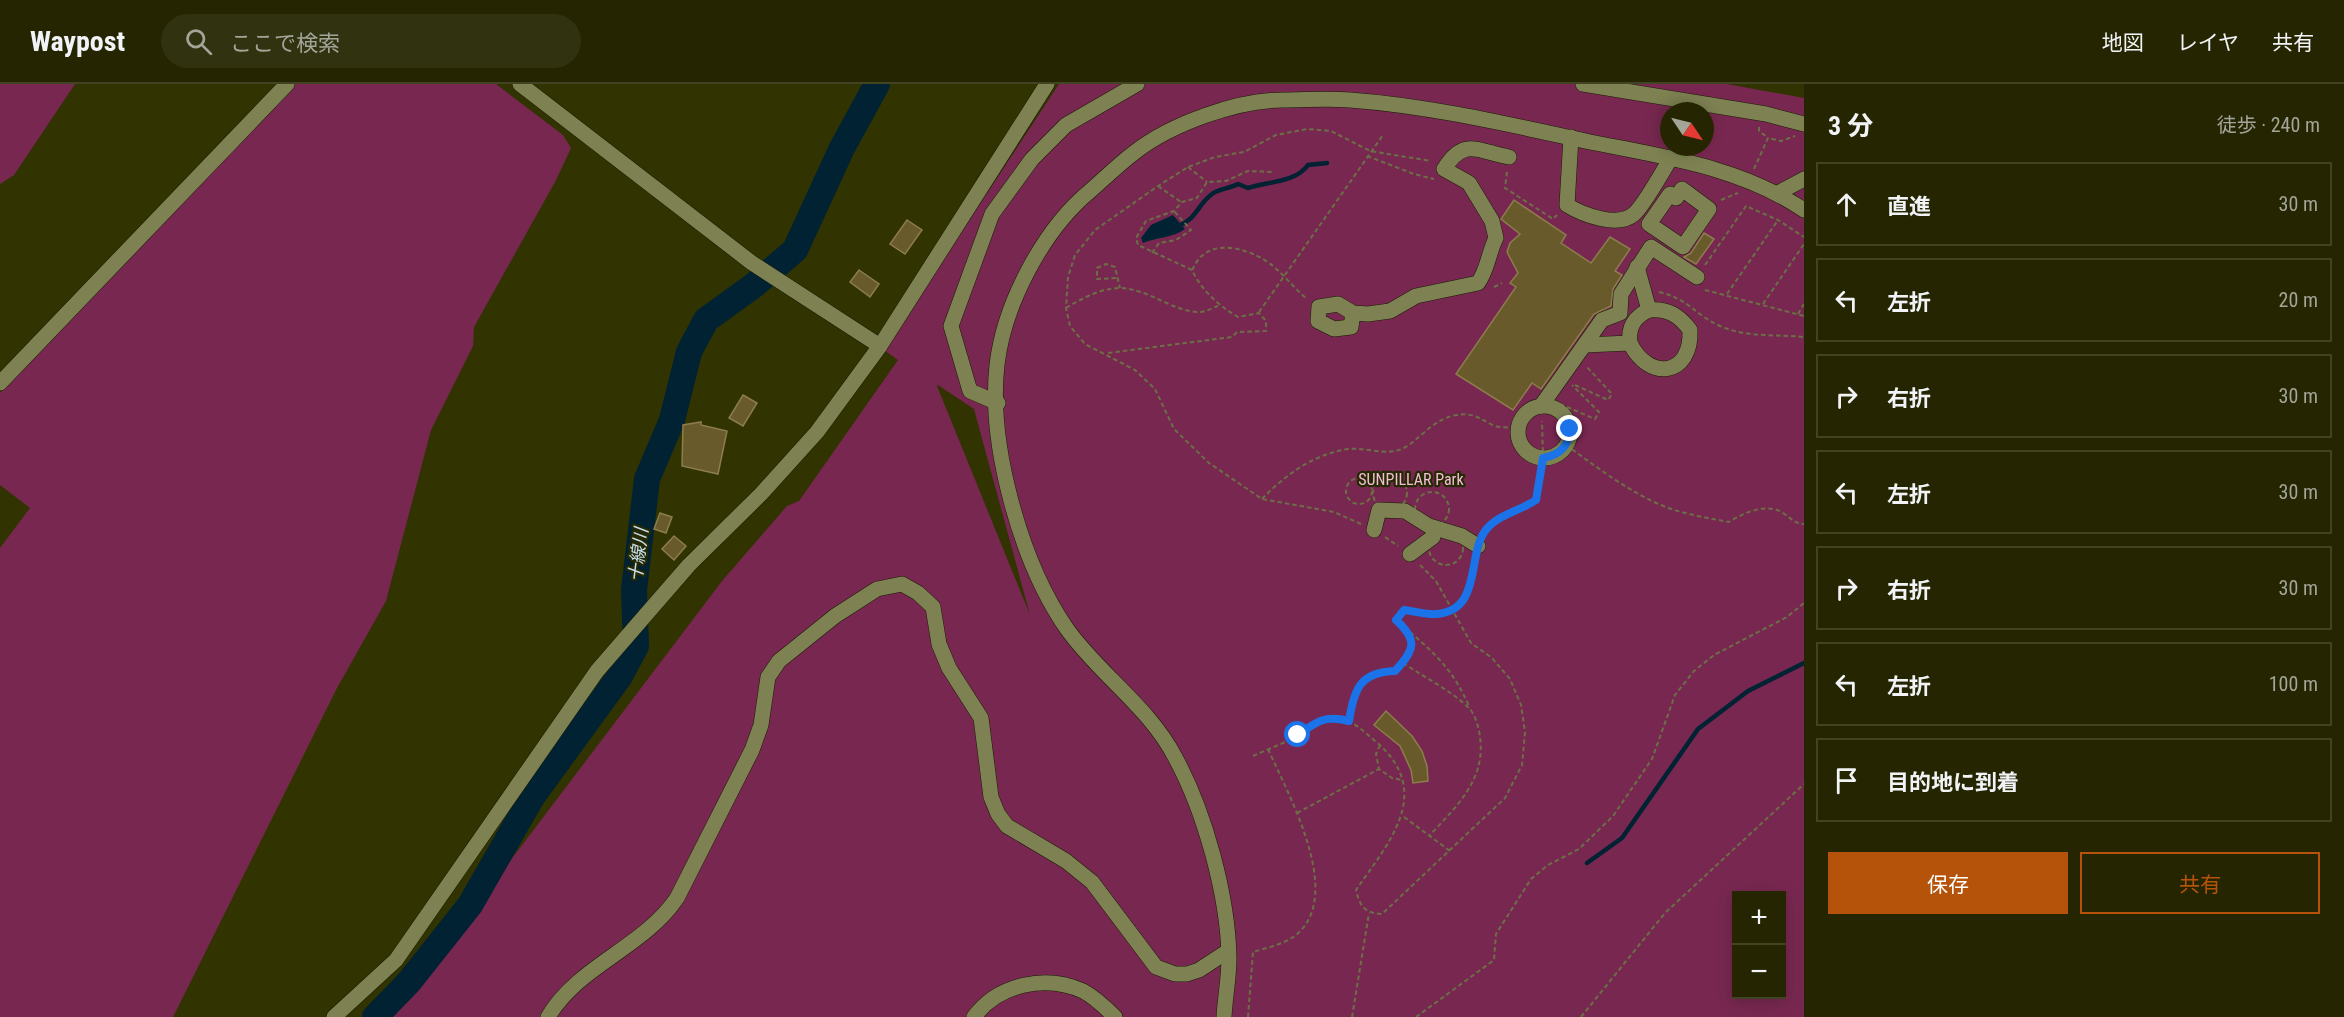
<!DOCTYPE html>
<html lang="ja">
<head>
<meta charset="utf-8">
<style>
  body { margin:0; font-family:"Roboto Condensed","Noto Sans JP",sans-serif; background:#313210; color:#f1f3f6 }
  .controls { position:absolute; right:18px; bottom:18px; display:grid; overflow:hidden; border-radius:0px; box-shadow:0 3px 15px #0003 }
  .controls button { width:54px; height:54px; display:grid; place-items:center; padding:0; border:0; border-bottom:2px solid #424323; background:#252601; color:#f1f3f6; font:30px sans-serif }
  .compass { position:absolute; left:1660px; top:18px; width:54px; height:54px; border-radius:50%; background:#252601; box-shadow:0 3px 15px #0003; rotate:125deg }
  .stop { position:absolute; width:18px; height:18px; margin:-14px; border:4px solid #1a73e8; border-radius:50%; background:#fff }
  .stop.end { background:#1a73e8; border-color:#fff; box-shadow:0 2px 6px #0008 }
  .list { margin:0; padding:0; list-style:none }
  h2 { display:flex; justify-content:space-between; align-items:center; height:78px; margin:0; padding:0 24px; font-size:26px }
  h2 small { font-size:20px; font-weight:400; color:#a3a599 }
  .list li { display:grid; grid-template-columns:39px 1fr auto; gap:18px; align-items:center; box-sizing:border-box; height:84px; margin:0 12px 12px; padding:0 12px; border:2px solid #424323; border-radius:0px }
  .list b { display:block; font-size:22px; white-space:nowrap }
  .list em { font-size:20px; font-style:normal; color:#a3a599 }
  .actions { display:flex; gap:12px; padding:18px 24px }
  .actions a { flex:1; padding:14px 0; border:2px solid #b45309; border-radius:0px; text-align:center; font-size:21px; color:#b45309 }
  .actions .main { background:#b45309; color:#fff }
  .icon { flex:none; width:33px; height:33px; fill:none; stroke:currentColor; stroke-width:2; stroke-linecap:round; stroke-linejoin:round }
  .map { position:relative; flex:none; width:1804px; height:933px; overflow:hidden }
  header { display:flex; align-items:center; gap:36px; box-sizing:border-box; height:84px; padding:0 30px; background:#252601; border-bottom:2px solid #424323 }
  header strong { font-size:28px }
  nav { display:flex; gap:33px; margin-inline-start:auto; font-size:21px }
  .search { width:420px; height:54px; background:#313210; display:flex; align-items:center; gap:15px; box-sizing:border-box; padding:0 21px; border-radius:33px; color:#a3a599; font-size:22px }
  main { display:flex }
  aside { flex:1; background:#252601 }
  .map>svg:first-child { display:block }
  .green { fill:#782850; fill-rule:evenodd }
  .water { fill:#023 }
  .lines { fill:none; stroke-linecap:round; stroke-linejoin:round }
  .stream { stroke:#023; stroke-width:4.5 }
  .river { stroke:#023; stroke-width:26 }
  .building { fill:#695a2b; stroke:#8c7d4d; stroke-width:1.5 }
  .minor-casing { stroke:#181a03; stroke-width:16 }
  .path { stroke:#6c6f45; stroke-width:2; stroke-dasharray:4.5 3; stroke-linecap:butt }
  .minor { stroke:#7e8252; stroke-width:15 }
  .route { stroke:#1a73e8; stroke-width:8 }
  .labels { text-anchor:middle; dominant-baseline:central; stroke-width:4.5; stroke-linejoin:round; paint-order:stroke }
  .park-label { font-size:16px; fill:#f2bfd4; stroke:#262904 }
  .water-label { font-size:18px; font-style:italic; fill:#c8e1ee; stroke:#262904 }
</style>
</head>
<body>
<header>
<strong>Waypost</strong>
<div class="search"><svg class="icon" aria-label="search" viewBox="0 0 24 24"><circle cx="10" cy="10" r="6"/><path d="M15 15l6 6"/></svg>ここで検索</div>
<nav><a>地図</a><a>レイヤ</a><a>共有</a></nav>
</header>
<main>
<div class="map">
<svg width="1804" height="933" viewBox="0 0 1804 933">
  <rect width="100%" height="100%" fill="#313301"/>
  <g class="green">
    <polygon points="0,0 75,0 14,91 0,100"/>
    <polygon points="289,0 496,0 563,51 571,64 555,98 474,243 473,262 431,346 386,517 337,604 173,933 0,933 0,464 30,424 0,401 0,309 190,100"/>
    <path d="M1059 0H1727L1804 14V933H385L436 875 722 497 787 422 799 417 898 276 884 266ZM1669 27H1705V63H1669ZM938 301 974 325 1030 531 937 302ZM1736 812H1782V910H1736Z"/>
  </g>
  <path class="water" d="M1173 131 1185 145C1172 154 1158 153 1143 159L1141 154 1151 141Z"/>
  <g class="lines">
    <g class="stream">
      <path d="M1178 142C1197 135 1197 121 1212 110 1220 104 1229 105 1238 100L1248 104C1269 97 1295 99 1308 81L1327 79"/>
      <polyline points="1587,779 1622,754 1698,645 1748,607 1804,579"/>
    </g>
    <polyline class="river" points="375,933 409,898 470,821 532,713 620,592 636,562 634,506 647,395 672,336 689,268 706,236 753,202 795,166 842,64 877,0"/>
  </g>
  <g class="building">
    <polygon points="1514,116 1566,151 1561,159 1591,179 1610,153 1630,165 1615,187 1622,191 1613,205 1611,222 1594,230 1541,305 1532,299 1513,326 1456,290 1516,203 1510,199 1518,189 1507,168 1510,159 1520,150 1501,135"/>
    <polygon points="907,136 922,146 905,170 890,160"/>
    <polygon points="1704,149 1714,155 1696,180 1684,173 1691,169"/>
    <polygon points="859,186 879,200 870,213 850,198"/>
    <polygon points="743,311 757,319 743,342 729,334"/>
    <polygon points="701,338 701,341 727,347 718,390 682,382 683,341"/>
    <polygon points="660,429 672,433 666,449 654,445"/>
    <polygon points="674,452 686,462 674,476 662,465"/>
    <polygon points="1386,627 1412,652 1422,667 1427,682 1428,697 1413,699 1411,686 1400,662 1374,641"/>
  </g>
  <g class="lines">
    <defs>
      <g id="minor">
        <polyline points="520,0 752,179 880,262"/>
        <polyline points="1583,0 1766,30 1804,40"/>
        <path d="M1571 53 1567 121C1583 131 1618 144 1634 130 1645 120 1662 88 1671 74"/>
        <polygon points="1682,105 1709,125 1683,163 1649,140 1670,110 1676,114"/>
        <polyline points="1778,109 1804,95"/>
        <path d="M1353 229 1351 243 1334 245 1318 237 1319 223 1338 220 1353 229 1368 230 1390 227 1416 212 1478 199C1488 185 1488 170 1496 154L1492 137 1469 99 1444 85C1464 53 1477 67 1509 73"/>
        <path d="M1630 259C1649 298 1692 292 1690 246 1679 231 1667 224 1649 226"/>
        <path d="M1585 261 1630 259C1628 243 1634 233 1649 226L1637 183"/>
        <polyline points="0,299 287,0"/>
        <polyline points="998,319 970,307 951,242 992,130 1032,75 1066,41 1137,0"/>
        <polyline points="1541,322 1602,236 1620,229 1621,210 1651,163 1697,193"/>
        <circle cx="1544" cy="348" r="26"/>
        <polyline points="1374,446 1379,426 1405,427 1429,442 1462,452 1478,462"/>
        <polyline points="1410,470 1433,453"/>
        <polyline points="334,933 396,876 597,587 689,481 761,410 817,348 880,262 1047,0"/>
        <path d="M548 933C579 881 643 864 677 814L752 666 761 641 768 593 779 577 835 532 877 505 902 500 918 509 933 523 939 560 949 584 981 634 991 713 998 730 1007 742 1066 777 1092 798 1156 883 1175 890H1187L1199 886 1228 867"/>
        <path d="M974 933C998 900 1046 890 1083 907 1094 913 1106 924 1115 933"/>
        <path d="M1224 933C1225 914 1229 894 1229 874 1228 812 1205 728 1175 673 1149 623 1099 590 1067 545 1021 479 988 361 997 281 1004 220 1043 146 1090 107 1105 94 1119 80 1135 68 1171 40 1237 16 1283 16 1305 16 1328 14 1350 16 1431 22 1511 41 1590 58 1665 73 1740 83 1804 126"/>
      </g>
    </defs>
    <use href="#minor" class="minor-casing"/>
    <g class="path">
      <polyline points="1759,43 1759,47 1767,53"/>
      <polyline points="1367,72 1414,90 1434,95"/>
      <polyline points="1188,83 1207,98"/>
      <polyline points="1754,85 1768,54 1781,57 1795,52"/>
      <polyline points="1507,88 1505,104 1553,135 1557,131"/>
      <polyline points="1158,102 1181,118"/>
      <polyline points="1721,116 1738,109"/>
      <polyline points="1152,169 1159,159 1176,156 1191,146 1174,127"/>
      <polyline points="1705,181 1746,122 1778,136 1804,153"/>
      <polyline points="1192,186 1138,161 1136,154 1146,137 1174,127 1182,118 1197,114 1207,98 1226,97 1248,87 1274,88"/>
      <polyline points="1116,194 1097,195 1097,184 1106,180 1115,183 1120,204"/>
      <polyline points="1494,203 1502,199"/>
      <polyline points="1705,206 1804,232"/>
      <path d="M1659 208C1689 215 1695 231 1720 242 1747 254 1776 250 1804 253"/>
      <polyline points="1727,210 1778,136"/>
      <polyline points="1763,220 1804,160"/>
      <path d="M1066 224C1083 214 1099 205 1119 204 1148 204 1172 228 1200 228 1206 228 1212 224 1218 222"/>
      <polyline points="1259,228 1383,51"/>
      <polyline points="1798,230 1804,220"/>
      <path d="M1108 269 1232 253 1237 248 1266 247V237L1259 229 1238 233C1219 222 1202 207 1192 186 1195 181 1198 174 1203 171 1222 155 1256 168 1273 182 1285 192 1295 205 1307 215"/>
      <polyline points="1575,301 1608,316 1612,310 1587,283"/>
      <polyline points="1560,320 1595,335 1599,328 1572,301"/>
      <path d="M1566 361C1594 381 1621 402 1652 417 1676 429 1703 433 1729 438 1743 429 1767 418 1783 429 1792 435 1794 439 1804 440"/>
      <circle cx="1390" cy="409" r="17"/>
      <circle cx="1359" cy="407" r="13"/>
      <circle cx="1432" cy="425" r="17"/>
      <path d="M1262 415C1285 391 1314 370 1348 365 1364 363 1382 371 1399 366 1417 360 1432 334 1457 331 1474 328 1481 336 1495 342 1502 344 1511 343 1518 344"/>
      <polyline points="1361,440 1334,428 1262,415 1209,379 1174,345 1155,305 1135,286 1085,260 1070,242 1066,224 1068,193 1075,171 1095,146 1158,102 1188,83 1215,73 1244,68 1276,51 1307,45 1331,47 1370,67 1431,77"/>
      <circle cx="1446" cy="464" r="17"/>
      <path d="M1483 450C1500 428 1515 430 1536 416L1543 374 1542 337"/>
      <polyline points="1385,453 1398,462"/>
      <path d="M1410 548C1438 572 1454 588 1469 622"/>
      <path d="M1403 579C1424 593 1450 606 1469 624 1475 630 1479 644 1480 653 1486 696 1456 723 1429 752"/>
      <path d="M1349 636C1354 604 1360 588 1395 587 1415 566 1418 556 1396 536L1404 526C1414 527 1428 531 1438 530 1466 526 1472 498 1476 475"/>
      <polyline points="1380,661 1376,670 1379,685 1392,694 1402,696"/>
      <path d="M1253 672C1268 665 1285 659 1299 651 1310 644 1320 633 1335 633 1350 634 1362 646 1374 656 1436 707 1389 758 1356 806 1360 823 1365 829 1382 830L1505 714 1522 681 1525 648 1521 621 1510 595 1492 574 1471 559 1436 497 1420 481"/>
      <polyline points="1297,729 1379,685"/>
      <polyline points="1404,733 1450,767"/>
      <path d="M1248 933 1253 868C1266 864 1285 860 1296 851 1345 811 1288 710 1268 665"/>
      <polyline points="1352,933 1369,829"/>
      <polyline points="1416,933 1494,876 1496,850 1531,795 1548,781 1579,765 1613,732 1652,675 1675,611 1694,587 1714,571 1787,533 1804,519"/>
      <polyline points="1581,933 1665,829 1804,700"/>
    </g>
    <use href="#minor" class="minor"/>
  </g>
  <g class="lines">
    <path class="route" d="M1298 651C1317 637 1325 631 1349 637 1354 605 1360 588 1395 587 1415 566 1418 556 1396 536L1404 526C1414 527 1427 531 1437 530 1482 526 1467 472 1485 447 1498 430 1518 428 1536 416L1543 374C1560 371 1569 362 1570 345"/>
  </g>
  <g class="labels">
    <g class="park-label">
      <text x="1411" y="395">SUNPILLAR Park</text>
    </g>
    <g class="water-label">
      <text transform="translate(638 471) rotate(-83)">十線川</text>
    </g>
  </g>
</svg>
<div class="controls">
<button>+</button>
<button>−</button>
</div>
<svg class="compass" viewBox="-18 -18 36 36"><path d="M0-13l5 13h-10z" fill="#e53935"/><path d="M0 13l5-13h-10z" fill="#a3a599"/></svg>
<div class="stop" style="left:1298px;top:651px"></div>
<div class="stop end" style="left:1570px;top:345px"></div>
</div>
<aside>
<h2>3 分<small>徒歩 · 240 m</small></h2>
<ul class="list">
<li><svg class="icon" aria-label="ahead" viewBox="0 0 24 24"><path d="M12 20V5M6 11l6-6 6 6"/></svg><div><b>直進</b></div><em>30 m</em></li>
<li><svg class="icon" aria-label="left" viewBox="0 0 24 24"><path d="M17 20v-9H6M10 6l-5 5 5 5"/></svg><div><b>左折</b></div><em>20 m</em></li>
<li><svg class="icon" aria-label="right" viewBox="0 0 24 24"><path d="M7 20v-9h11M14 6l5 5-5 5"/></svg><div><b>右折</b></div><em>30 m</em></li>
<li><svg class="icon" aria-label="left" viewBox="0 0 24 24"><path d="M17 20v-9H6M10 6l-5 5 5 5"/></svg><div><b>左折</b></div><em>30 m</em></li>
<li><svg class="icon" aria-label="right" viewBox="0 0 24 24"><path d="M7 20v-9h11M14 6l5 5-5 5"/></svg><div><b>右折</b></div><em>30 m</em></li>
<li><svg class="icon" aria-label="left" viewBox="0 0 24 24"><path d="M17 20v-9H6M10 6l-5 5 5 5"/></svg><div><b>左折</b></div><em>100 m</em></li>
<li><svg class="icon" aria-label="arrive" viewBox="0 0 24 24"><path d="M6 21V4h12l-3 4 3 4H6"/></svg><div><b>目的地に到着</b></div></li>
</ul>
<div class="actions"><a class="main">保存</a><a>共有</a></div>
</aside>
</main>
</body>
</html>
